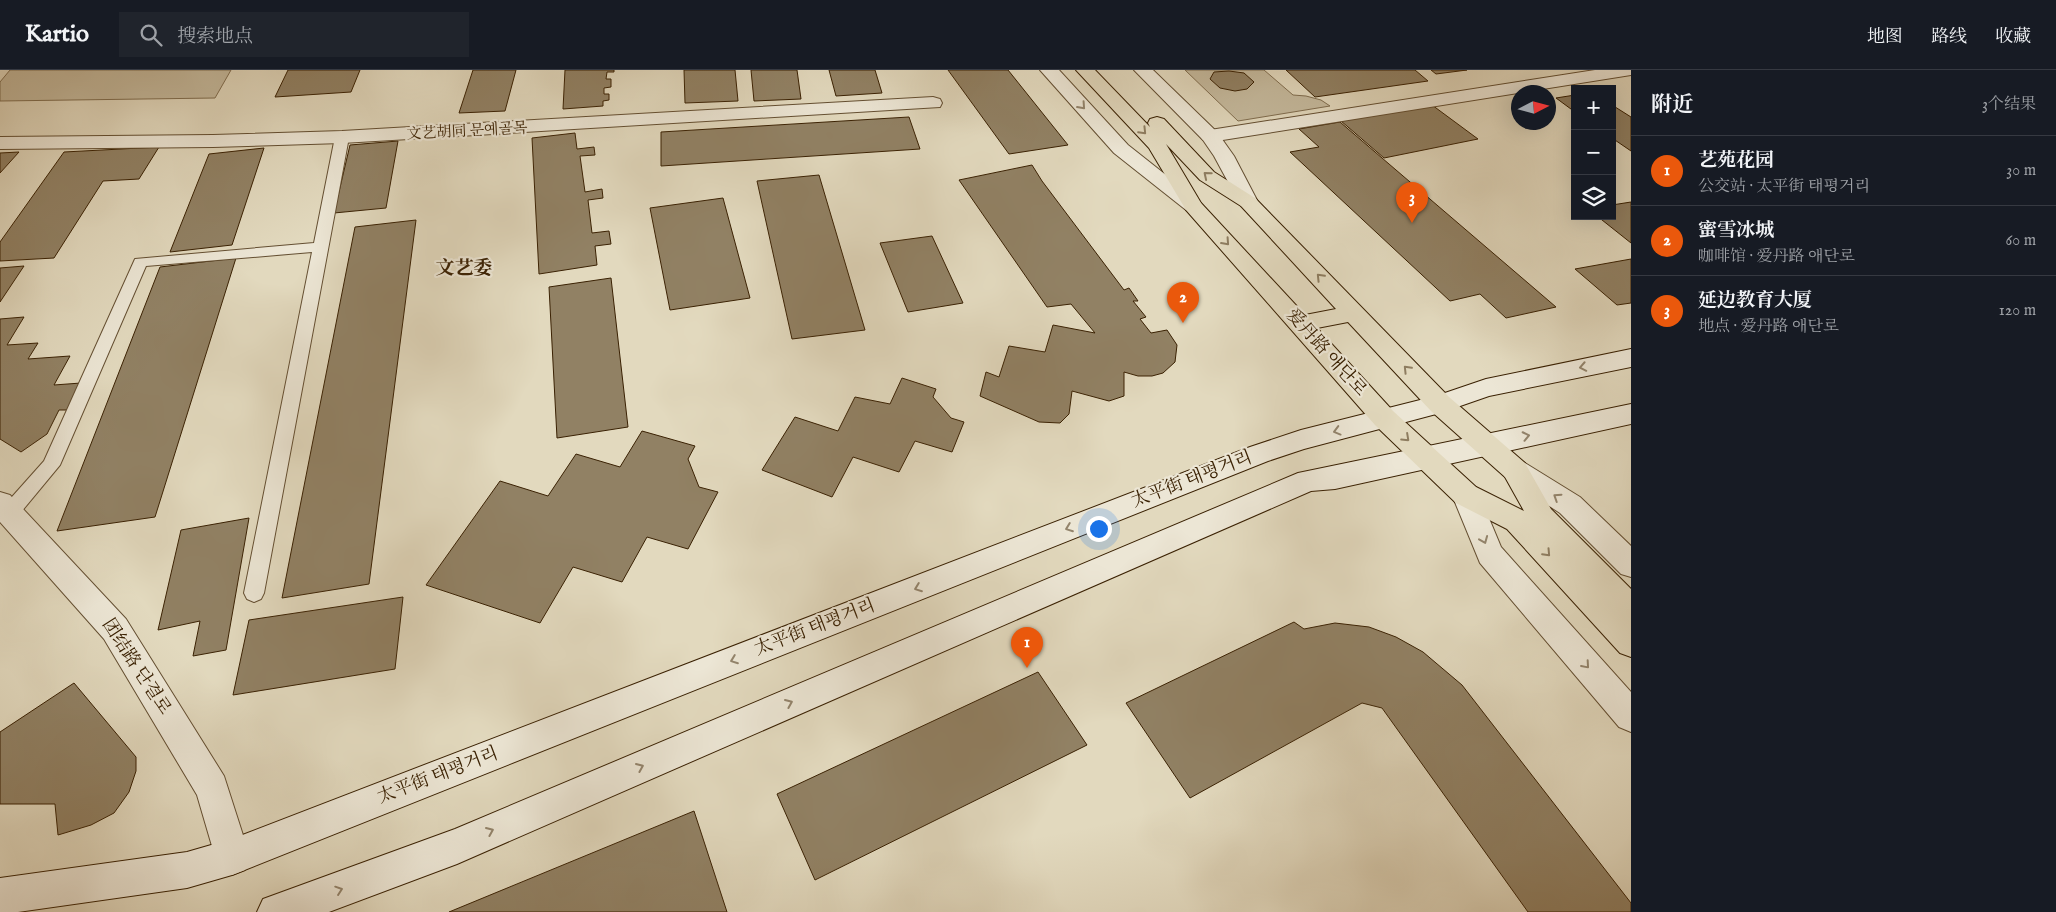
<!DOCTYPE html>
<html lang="zh">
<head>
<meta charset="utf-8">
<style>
  body { margin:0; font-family:"IM FELL English","Noto Serif SC","Noto Serif KR",serif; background:#20242c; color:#f1f3f6 }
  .controls { position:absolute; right:15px; top:15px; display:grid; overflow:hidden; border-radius:0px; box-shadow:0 5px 20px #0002 }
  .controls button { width:45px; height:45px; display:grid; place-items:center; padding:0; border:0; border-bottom:1px solid #363941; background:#171b24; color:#f1f3f6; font:25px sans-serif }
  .compass { position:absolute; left:1511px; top:15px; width:45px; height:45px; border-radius:50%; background:#171b24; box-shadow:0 5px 20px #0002; rotate:84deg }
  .you { position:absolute; left:1098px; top:458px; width:18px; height:18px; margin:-12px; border:4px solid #fff; border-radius:50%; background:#1a73e8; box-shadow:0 0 0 8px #1a73e833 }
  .badge { display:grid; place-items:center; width:32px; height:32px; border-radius:50%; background:#ea580c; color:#fff; font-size:16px; font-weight:700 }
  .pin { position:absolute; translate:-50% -41px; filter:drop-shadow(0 1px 2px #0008) }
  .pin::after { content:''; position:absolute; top:26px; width:18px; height:15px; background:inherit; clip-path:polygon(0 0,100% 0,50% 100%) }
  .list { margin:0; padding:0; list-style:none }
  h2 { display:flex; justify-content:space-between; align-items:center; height:65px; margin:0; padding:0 20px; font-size:21px }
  h2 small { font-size:16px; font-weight:400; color:#9ea1a6 }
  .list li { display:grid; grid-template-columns:32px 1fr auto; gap:15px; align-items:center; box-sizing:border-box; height:70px; padding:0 20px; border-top:1px solid #363941 }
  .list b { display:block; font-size:19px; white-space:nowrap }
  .list p { margin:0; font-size:16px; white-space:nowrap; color:#9ea1a6 }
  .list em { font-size:16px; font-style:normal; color:#9ea1a6 }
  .icon { flex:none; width:28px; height:28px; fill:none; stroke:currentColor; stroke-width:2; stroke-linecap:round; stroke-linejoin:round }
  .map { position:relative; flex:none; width:1631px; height:842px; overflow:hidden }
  header { display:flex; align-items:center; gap:30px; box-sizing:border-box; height:70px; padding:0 25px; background:#171b24; border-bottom:1px solid #363941 }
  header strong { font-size:24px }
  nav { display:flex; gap:28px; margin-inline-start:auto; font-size:18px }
  .search { width:350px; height:45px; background:#20242c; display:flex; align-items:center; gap:12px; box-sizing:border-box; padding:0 18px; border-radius:0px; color:#9ea1a6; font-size:19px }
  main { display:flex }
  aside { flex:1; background:#171b24 }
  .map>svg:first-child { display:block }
  .green { fill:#c5ba9e; stroke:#806e50 }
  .building { fill:#918164; stroke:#3a2103 }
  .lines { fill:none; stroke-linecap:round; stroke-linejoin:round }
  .service-casing { stroke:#644f32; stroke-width:2 }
  .minor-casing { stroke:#644f32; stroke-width:2 }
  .tertiary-casing { stroke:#644f32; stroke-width:2 }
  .secondary-casing { stroke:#3a2103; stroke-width:2 }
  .primary-casing { stroke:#3a2103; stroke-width:2 }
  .service { fill:#ece6d5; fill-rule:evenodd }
  .minor { fill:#ece6d5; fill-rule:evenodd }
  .tertiary { fill:#ece6d5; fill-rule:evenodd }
  .secondary { fill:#ece6d5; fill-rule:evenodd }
  .primary { fill:#e2d9be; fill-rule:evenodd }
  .oneway { stroke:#93846c }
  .oneway2 { stroke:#8e7d60 }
  .labels { text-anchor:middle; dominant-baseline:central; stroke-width:4.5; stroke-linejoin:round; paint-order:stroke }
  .far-street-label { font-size:15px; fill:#3a2103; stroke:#ece6d5 }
  .street-label { font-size:18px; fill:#3a2103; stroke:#ece6d5 }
  .neighbourhood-label { font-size:19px; font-weight:bold; fill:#3a2103; stroke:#ece6d5 }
</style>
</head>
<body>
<header>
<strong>Kartio</strong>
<div class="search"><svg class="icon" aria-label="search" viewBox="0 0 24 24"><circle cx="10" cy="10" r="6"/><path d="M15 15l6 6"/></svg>搜索地点</div>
<nav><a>地图</a><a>路线</a><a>收藏</a></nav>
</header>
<main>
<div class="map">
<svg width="1631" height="842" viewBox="0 0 1631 842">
  <rect width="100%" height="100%" fill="#e2d9be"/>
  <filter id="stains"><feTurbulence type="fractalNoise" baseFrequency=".004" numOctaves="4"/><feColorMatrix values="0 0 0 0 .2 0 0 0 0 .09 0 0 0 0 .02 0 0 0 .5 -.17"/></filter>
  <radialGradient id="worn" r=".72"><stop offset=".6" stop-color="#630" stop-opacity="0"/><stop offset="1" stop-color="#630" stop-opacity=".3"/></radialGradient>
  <g class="green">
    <polygon points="10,0 231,0 215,28 0,31 0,12"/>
    <polygon points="1185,0 1264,0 1293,25 1306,26 1321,30 1330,36 1238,51"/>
  </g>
  <g class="building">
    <polygon points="288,0 360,0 351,22 275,27"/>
    <polygon points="473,0 516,0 505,41 459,43"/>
    <polygon points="565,0 614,0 614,2 607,2 606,9 611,9 611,17 604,18 604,24 609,24 609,30 603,31 603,36 563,39"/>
    <polygon points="684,0 735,0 738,31 685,33"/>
    <polygon points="751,0 797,0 801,29 754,31"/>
    <polygon points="829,0 875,0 882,23 836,26"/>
    <polygon points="948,0 1008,0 1068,75 1009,84"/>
    <polygon points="1286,0 1415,0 1428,11 1315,27"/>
    <polygon points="1431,0 1467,0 1436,4"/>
    <polygon points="1229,1 1244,3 1254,12 1247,19 1235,21 1220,18 1210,9 1214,2"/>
    <polygon points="1575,25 1575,42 1556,28"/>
    <polygon points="1432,35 1478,69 1384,88 1341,51"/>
    <polygon points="1612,35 1631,47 1631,81 1612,68"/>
    <polygon points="909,47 920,79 661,96 661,62"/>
    <polygon points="1340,52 1556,237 1506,248 1480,224 1450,231 1290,82 1319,77 1299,59"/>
    <polygon points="575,63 577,79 594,77 595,85 580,86 585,122 602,119 603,128 588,130 592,163 609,161 611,174 595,176 597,195 539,204 532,68"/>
    <polygon points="398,71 386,138 334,143 350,75"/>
    <polygon points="159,77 139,109 103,111 54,188 0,191 0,172 64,82"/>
    <polygon points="264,78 232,175 170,182 209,84"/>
    <polygon points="19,82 0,103 0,83"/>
    <polygon points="1032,95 1042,111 1124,220 1129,218 1138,231 1133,231 1146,247 1140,249 1151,263 1167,260 1177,275 1175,292 1163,303 1152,306 1138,306 1124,302 1124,326 1109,331 1072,321 1069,344 1060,353 1039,352 980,326 986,302 999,307 1009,276 1045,282 1053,255 1095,263 1071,234 1047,237 959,110"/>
    <polygon points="819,105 865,260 792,269 757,111"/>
    <polygon points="723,128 750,228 670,240 650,138"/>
    <polygon points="1631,132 1631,173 1597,146 1612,146 1612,135"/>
    <polygon points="416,150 369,514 282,528 355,157"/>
    <polygon points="932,166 963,233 908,242 880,173"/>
    <polygon points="236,188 155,447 57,461 160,197"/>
    <polygon points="1631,189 1631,233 1617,235 1575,199"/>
    <polygon points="24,196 0,232 0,198"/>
    <polygon points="611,208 628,357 557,368 549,217"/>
    <polygon points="24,247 7,275 38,273 28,289 70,286 54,315 81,313 67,340 59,340 47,364 21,382 0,369 0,249"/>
    <polygon points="902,308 936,319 933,327 951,348 964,352 952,382 915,371 899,402 853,387 832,427 762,400 795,347 838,361 855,327 890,334"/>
    <polygon points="642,361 695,376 688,389 699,417 718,422 688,479 647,467 622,512 573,497 540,553 426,515 500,411 548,426 576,384 620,397"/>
    <polygon points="249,448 226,580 193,586 200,551 158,560 181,460"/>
    <polygon points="403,527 395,599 233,625 249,550"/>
    <polygon points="1294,552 1304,559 1335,553 1369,557 1396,567 1423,582 1462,615 1631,833 1631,842 1528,842 1382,638 1362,633 1190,728 1126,633"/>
    <polygon points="1038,602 1087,675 815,810 777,724"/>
    <polygon points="74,613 136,687 136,701 129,722 114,743 91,755 58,765 55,734 0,734 0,662"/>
    <polygon points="694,741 727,842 449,842"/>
  </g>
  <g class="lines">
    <defs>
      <polygon id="service" points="342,63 349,67 264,523 261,529 254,532 247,529 244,523 312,182 146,196 60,395 17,447 10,450 3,447 0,442 3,437 44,391 135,189 314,173 335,67"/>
      <g id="minor">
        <polygon points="1595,0 1631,0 1631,5 1210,72 1203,70 1200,66 1203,62 1210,60"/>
        <polygon points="933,27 940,29 942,33 940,37 342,73 213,77 0,79 0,67 213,65 342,61"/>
        <polygon points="0,422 10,425 126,549 224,706 250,787 245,800 232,805 219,800 197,725 104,569 0,452"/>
      </g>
      <g id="tertiary">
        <polygon points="1040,0 1059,0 1128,75 1200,132 1203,136 1200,140 1193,142 1186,140 1114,83"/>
        <polygon points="1134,0 1153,0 1217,62 1234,86 1258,132 1255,136 1248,138 1241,136 1214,86 1203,70"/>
        <polygon points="1515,389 1525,393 1580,427 1631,476 1631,507 1621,504 1560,443 1505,407 1501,400 1505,393"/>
        <polygon points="1466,414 1476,417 1501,477 1631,622 1631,662 1619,657 1480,493 1452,425 1456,417"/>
      </g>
      <g id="secondary">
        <polygon points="1631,279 1631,297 1489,326 1440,343 1304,379 1268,391 232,805 187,818 18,842 0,842 0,808 187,782 232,769 1250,377 1301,360 1436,326 1486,309"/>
        <polygon points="1631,334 1631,354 1335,419 1311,421 457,794 329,842 257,842 263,829 455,759 1298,403"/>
      </g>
      <path id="primary" d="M1076 0H1095L1150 57 1148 53 1150 49 1157 47 1164 49 1214 102 1255 128 1449 327 1525 393 1551 439 1631 519V587L1620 583 1507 459 1456 433 1375 355 1186 140 1149 78ZM1166 74 1200 110 1241 136 1336 239 1305 245 1201 133ZM1348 252 1431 341 1505 407 1524 441 1476 417 1393 341 1317 258Z"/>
    </defs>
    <use href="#service" class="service-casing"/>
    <use href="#minor" class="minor-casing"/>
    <use href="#tertiary" class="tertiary-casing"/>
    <use href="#secondary" class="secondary-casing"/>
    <use href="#primary" class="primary-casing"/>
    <use href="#service" class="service"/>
    <use href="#minor" class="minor"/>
    <use href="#tertiary" class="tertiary"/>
    <use href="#secondary" class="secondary"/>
    <use href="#primary" class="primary"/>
  </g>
  <defs><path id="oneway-chevron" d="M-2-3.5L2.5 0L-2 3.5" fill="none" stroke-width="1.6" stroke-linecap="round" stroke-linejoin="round" transform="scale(1.25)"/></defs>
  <g class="oneway">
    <use href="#oneway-chevron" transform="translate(1082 36) rotate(48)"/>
    <use href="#oneway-chevron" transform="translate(1583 297) rotate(169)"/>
    <use href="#oneway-chevron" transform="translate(1337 361) rotate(165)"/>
    <use href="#oneway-chevron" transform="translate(1526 366) rotate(-12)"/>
    <use href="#oneway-chevron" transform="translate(1557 427) rotate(-147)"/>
    <use href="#oneway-chevron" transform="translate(1069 458) rotate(159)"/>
    <use href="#oneway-chevron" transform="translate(1484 470) rotate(68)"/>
    <use href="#oneway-chevron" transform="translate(918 518) rotate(159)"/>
    <use href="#oneway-chevron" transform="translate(734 590) rotate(159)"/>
    <use href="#oneway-chevron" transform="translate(1586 595) rotate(49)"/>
    <use href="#oneway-chevron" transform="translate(789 633) rotate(-23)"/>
    <use href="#oneway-chevron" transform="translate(640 697) rotate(-23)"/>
    <use href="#oneway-chevron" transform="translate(490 761) rotate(-23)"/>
    <use href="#oneway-chevron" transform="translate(339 820) rotate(-19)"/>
  </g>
  <g class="oneway2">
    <use href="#oneway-chevron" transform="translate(1143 61) rotate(46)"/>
    <use href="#oneway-chevron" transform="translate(1207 105) rotate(-140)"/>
    <use href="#oneway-chevron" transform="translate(1226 172) rotate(48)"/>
    <use href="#oneway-chevron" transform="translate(1320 207) rotate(-134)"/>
    <use href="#oneway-chevron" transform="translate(1407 299) rotate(-134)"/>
    <use href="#oneway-chevron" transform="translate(1406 368) rotate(43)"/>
    <use href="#oneway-chevron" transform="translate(1547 483) rotate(47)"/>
  </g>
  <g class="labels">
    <g class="far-street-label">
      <text transform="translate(467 61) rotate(-3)">文艺胡同 문예골목</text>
    </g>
    <g class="street-label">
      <text transform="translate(1326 283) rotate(48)">爱丹路 애단로</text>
      <text transform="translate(1192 410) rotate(-21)">太平街 태평거리</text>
      <text transform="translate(815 558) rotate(-21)">太平街 태평거리</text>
      <text transform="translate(136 597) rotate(57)">团结路 단결로</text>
      <text transform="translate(438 706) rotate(-21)">太平街 태평거리</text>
    </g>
    <g class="neighbourhood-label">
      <text x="464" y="199">文艺委</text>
    </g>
  </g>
  <rect width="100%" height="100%" filter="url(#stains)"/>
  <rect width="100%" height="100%" fill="url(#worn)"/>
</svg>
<div class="controls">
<button>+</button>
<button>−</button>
<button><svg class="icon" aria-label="layers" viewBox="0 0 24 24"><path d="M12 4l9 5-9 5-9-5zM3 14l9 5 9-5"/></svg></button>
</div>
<svg class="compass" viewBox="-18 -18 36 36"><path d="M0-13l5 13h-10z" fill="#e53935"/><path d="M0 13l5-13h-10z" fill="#9ea1a6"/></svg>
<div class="you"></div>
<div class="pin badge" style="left:1027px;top:598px">1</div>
<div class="pin badge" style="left:1183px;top:253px">2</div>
<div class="pin badge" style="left:1412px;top:153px">3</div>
</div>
<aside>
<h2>附近<small>3个结果</small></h2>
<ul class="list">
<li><span class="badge">1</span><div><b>艺苑花园</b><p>公交站 · 太平街 태평거리</p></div><em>30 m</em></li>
<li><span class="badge">2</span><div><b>蜜雪冰城</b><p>咖啡馆 · 爱丹路 애단로</p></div><em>60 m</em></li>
<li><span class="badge">3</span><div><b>延边教育大厦</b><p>地点 · 爱丹路 애단로</p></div><em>120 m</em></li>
</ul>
</aside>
</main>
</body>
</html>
